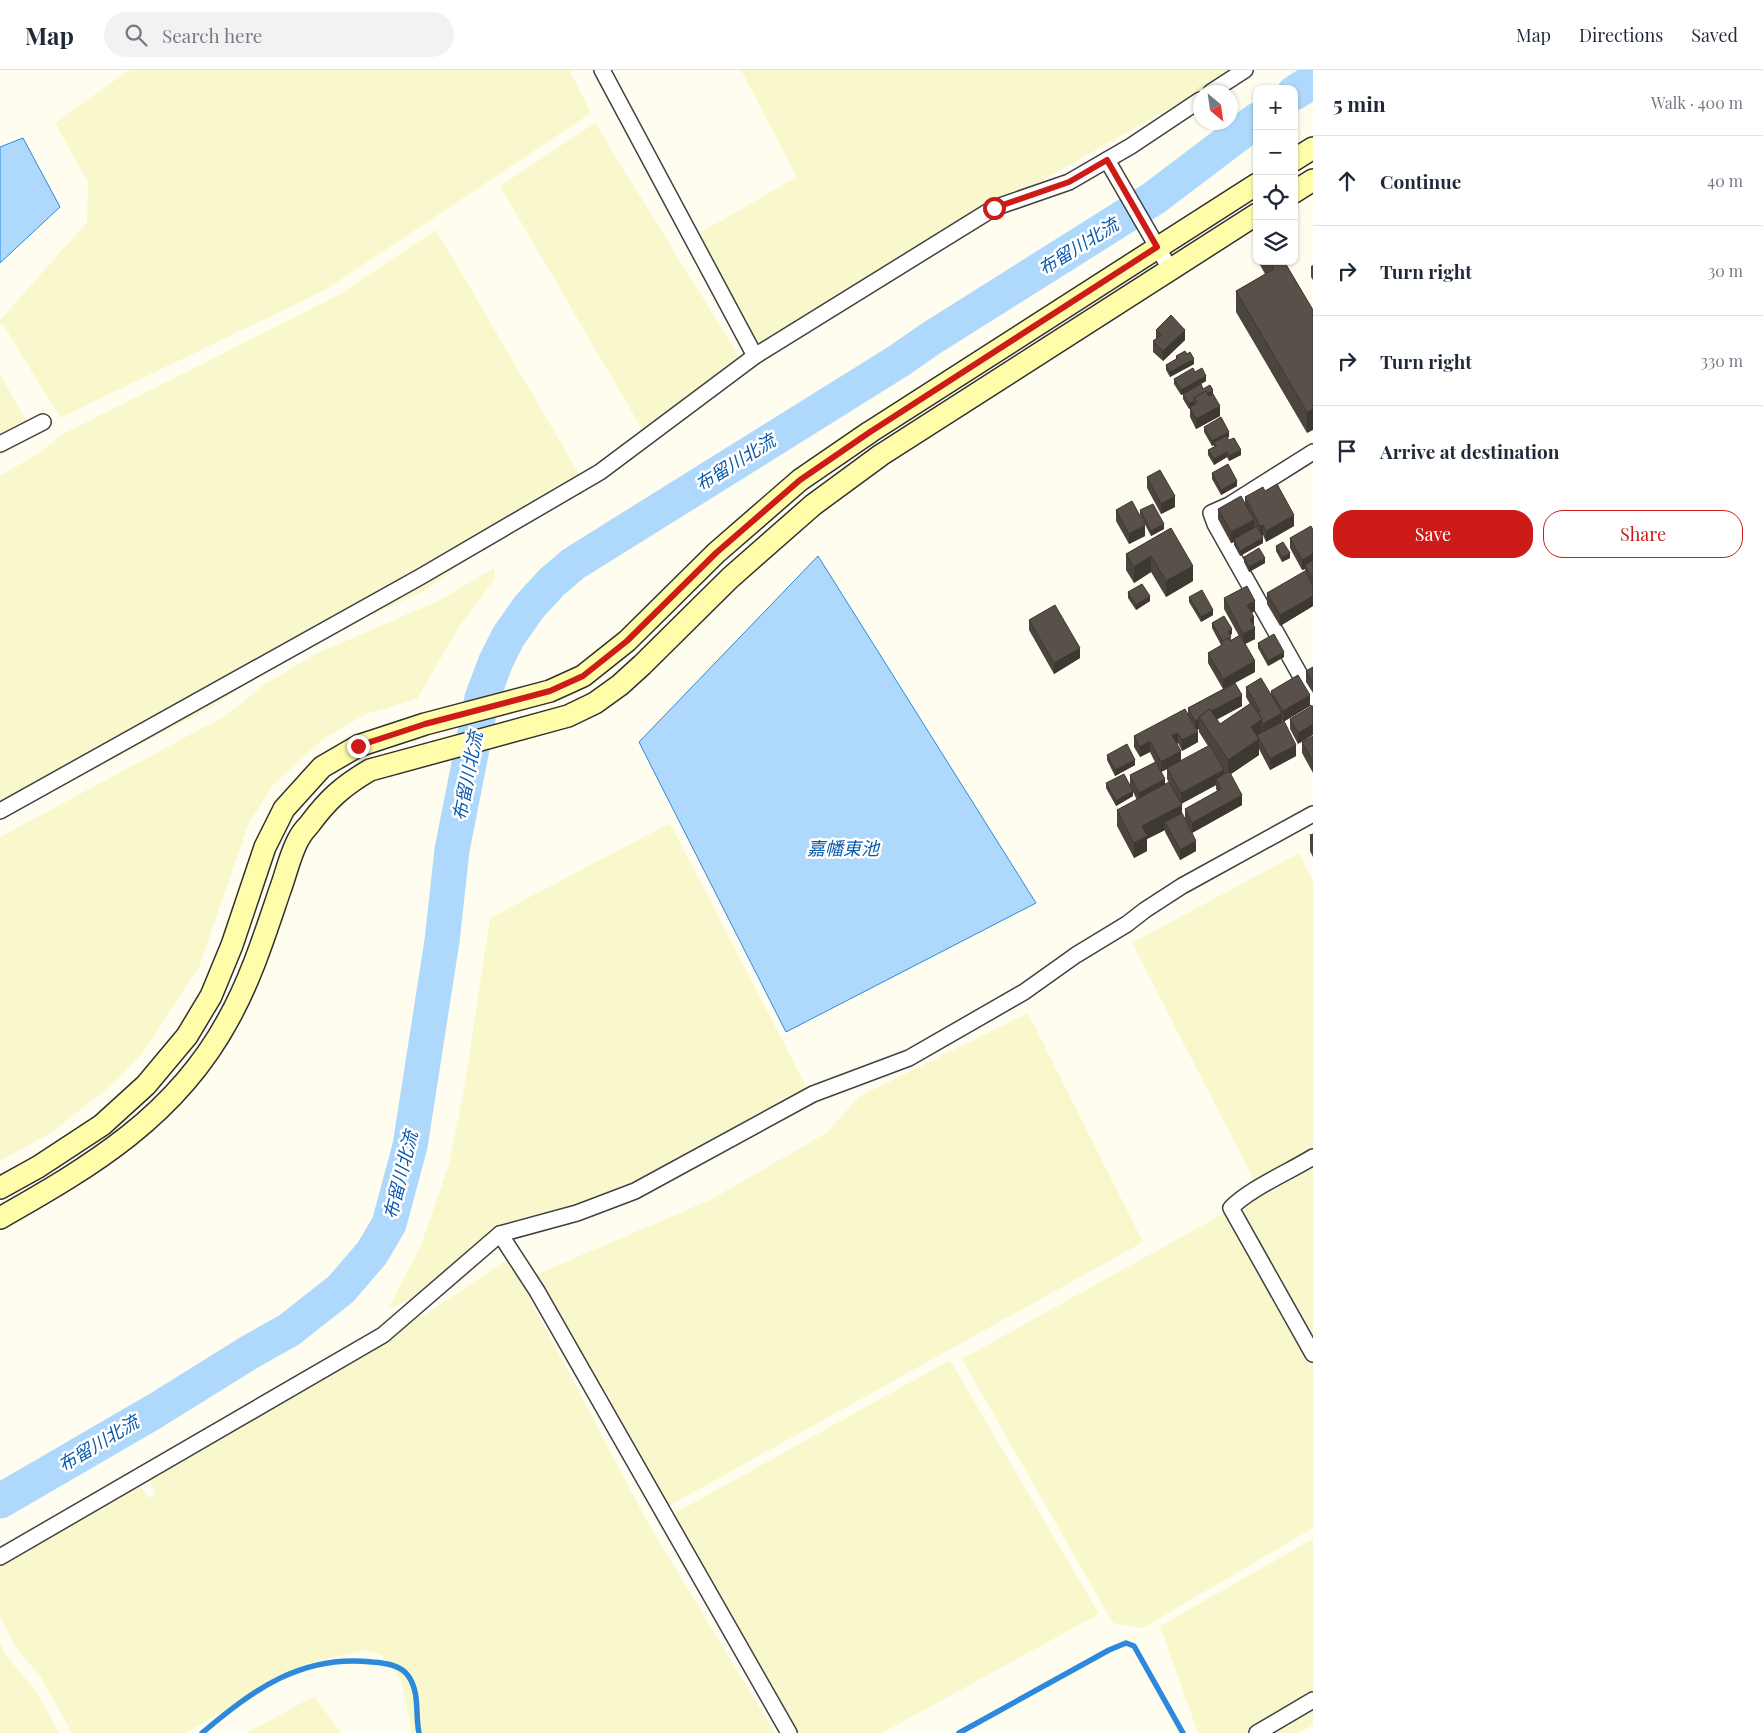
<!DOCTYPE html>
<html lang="en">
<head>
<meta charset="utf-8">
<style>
  body { margin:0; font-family:"Playfair Display","Noto Sans JP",serif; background:#f2f2f3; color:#1f2937 }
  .controls { position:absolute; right:15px; top:15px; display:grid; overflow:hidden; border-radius:10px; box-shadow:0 1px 4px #0004 }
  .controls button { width:45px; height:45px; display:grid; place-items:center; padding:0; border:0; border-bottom:1px solid #e0e1e3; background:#fff; color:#1f2937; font:25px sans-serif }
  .compass { position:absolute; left:1193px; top:15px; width:45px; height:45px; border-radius:50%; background:#fff; box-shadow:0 1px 4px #0004; rotate:151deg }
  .stop { position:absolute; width:15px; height:15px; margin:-11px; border:4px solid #cd1c17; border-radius:50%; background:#fff }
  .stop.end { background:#cd1c17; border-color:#fff; box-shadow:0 1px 5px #0008 }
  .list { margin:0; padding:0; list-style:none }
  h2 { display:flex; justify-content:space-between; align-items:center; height:65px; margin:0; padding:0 20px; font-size:21px }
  h2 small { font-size:16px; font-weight:400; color:#747a83 }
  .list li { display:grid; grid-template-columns:32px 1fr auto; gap:15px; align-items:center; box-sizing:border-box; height:90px; padding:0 20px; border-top:1px solid #e0e1e3 }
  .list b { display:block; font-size:19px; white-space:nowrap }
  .list em { font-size:16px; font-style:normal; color:#747a83 }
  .actions { display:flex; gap:10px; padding:15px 20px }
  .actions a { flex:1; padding:11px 0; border:1px solid #cd1c17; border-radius:20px; text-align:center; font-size:18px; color:#cd1c17 }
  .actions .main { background:#cd1c17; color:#fff }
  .icon { flex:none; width:28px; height:28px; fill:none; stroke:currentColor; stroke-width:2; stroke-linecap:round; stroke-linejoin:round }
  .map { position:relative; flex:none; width:1313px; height:1663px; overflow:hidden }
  header { display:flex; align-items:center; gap:30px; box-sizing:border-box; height:70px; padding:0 25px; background:#fff; border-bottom:1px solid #e0e1e3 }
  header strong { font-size:24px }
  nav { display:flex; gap:28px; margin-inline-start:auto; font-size:18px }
  .search { width:350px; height:45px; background:#f2f2f3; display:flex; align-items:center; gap:12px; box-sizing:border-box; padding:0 18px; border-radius:28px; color:#747a83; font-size:19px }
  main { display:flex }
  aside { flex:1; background:#fff }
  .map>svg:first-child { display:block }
  .farmland { fill:#f8f8cc }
  .water { fill:#aed9fc; stroke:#2d89db }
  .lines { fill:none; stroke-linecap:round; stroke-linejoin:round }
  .stream { stroke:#2d89db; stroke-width:5.5 }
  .river { stroke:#aed9fc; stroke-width:35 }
  .street-casing { stroke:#414141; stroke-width:18 }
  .secondary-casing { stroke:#303030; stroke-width:24 }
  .street { stroke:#fff; stroke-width:15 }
  .secondary { stroke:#fffcaa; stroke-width:21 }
  .wall { fill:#4c453f; fill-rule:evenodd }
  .shaded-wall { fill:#3e3833 }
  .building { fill:#585049; stroke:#3e3833 }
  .route { stroke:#cd1c17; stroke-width:6 }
  .labels { text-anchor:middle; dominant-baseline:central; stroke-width:5; stroke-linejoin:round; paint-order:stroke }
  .water-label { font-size:18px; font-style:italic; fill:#0a5aad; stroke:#fff }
</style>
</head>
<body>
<header>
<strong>Map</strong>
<div class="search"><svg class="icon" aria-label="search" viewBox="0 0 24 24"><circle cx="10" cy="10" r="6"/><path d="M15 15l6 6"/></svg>Search here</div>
<nav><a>Map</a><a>Directions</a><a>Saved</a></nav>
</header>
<main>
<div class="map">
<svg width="1313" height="1663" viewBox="0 0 1313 1663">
  <rect width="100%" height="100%" fill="#fffdef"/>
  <g class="farmland">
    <polygon points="129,0 569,0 591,43 325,220 60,348 3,254 0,254 0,250 87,152 88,112 55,53"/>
    <polygon points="741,0 1238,0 938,169 767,278 754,275 689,169 797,107"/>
    <polygon points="595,53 740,288 643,361 500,116"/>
    <polygon points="436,160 581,407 424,521 299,578 210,638 0,749 0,406 39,383 63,364 339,225"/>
    <polygon points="0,304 34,365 0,386"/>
    <polygon points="494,498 495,508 459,557 417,629 366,644 324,668 273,715 249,753 199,897 142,984 112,1015 49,1064 0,1091 0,767 225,646 265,614 316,584 440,530"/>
    <polygon points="670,753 809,1022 626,1121 507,1159 444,1216 388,1239 421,1175 449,1094 464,1020 490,848"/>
    <polygon points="1299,783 1313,811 1313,1087 1258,1118 1132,873"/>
    <polygon points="1028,943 1143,1172 658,1442 535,1205 710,1130 826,1063 860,1026"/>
    <polygon points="1313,1098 1313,1265 1244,1143 1246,1135"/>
    <polygon points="1232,1139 1313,1283 1313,1458 1143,1558 1113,1553 962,1289"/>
    <polygon points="509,1189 649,1455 775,1663 412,1663 401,1610 382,1585 362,1580 302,1595 186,1663 72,1663 39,1604 18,1581 0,1546 0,1493 138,1412 148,1428 156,1424 148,1406 258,1344 373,1261 424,1245"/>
    <polygon points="950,1290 1099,1544 882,1663 788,1663 663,1450"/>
    <polygon points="1313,1469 1313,1655 1299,1663 1198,1663 1160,1556"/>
    <polygon points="0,1573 7,1587 36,1621 59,1663 0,1663"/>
    <polygon points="314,1626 341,1663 247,1663"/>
  </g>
  <g class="water">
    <polygon points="23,68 60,137 0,193 0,77"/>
    <polygon points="818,486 1036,833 786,962 639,672"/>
  </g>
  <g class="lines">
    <g class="stream">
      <path d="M202 1663C253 1620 301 1584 372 1592 385 1593 402 1595 409 1607 420 1624 415 1644 419 1663"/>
      <polyline points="959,1663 1109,1580 1126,1573 1134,1576 1183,1663"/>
    </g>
    <g class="river">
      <polyline points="1294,23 1313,11"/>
      <polyline points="0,1431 155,1341 248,1283 289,1260 341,1219 372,1183 389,1154 410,1076 442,871 452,780 482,628 496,591 508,567 529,537 552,512 573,494 900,290 930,269 1154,128 1257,50"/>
    </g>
    <defs>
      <g id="street">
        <polyline points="602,0 755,286"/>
        <polyline points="1211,22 1245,0"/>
        <polyline points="1107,90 1170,199"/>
        <polyline points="0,374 43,352"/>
        <polyline points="1313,382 1229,435 1211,443 1215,454 1313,628"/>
        <polyline points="0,741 420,507 600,402 755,286 994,138 1069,112 1131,76 1200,30"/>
        <path d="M1313 1087C1289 1102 1249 1119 1231 1138L1313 1284"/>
        <polyline points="500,1164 537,1221 789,1663"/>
        <polyline points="0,1487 383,1265 500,1164 577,1143 635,1121 813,1024 909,988 1024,922 1076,885 1127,854 1145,840 1182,816 1313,744"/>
        <polyline points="1257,1663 1313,1630"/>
      </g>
      <g id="secondary">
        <polyline points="1294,90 1313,78"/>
        <polyline points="1294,122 1313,110"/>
        <polyline points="0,1118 38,1097 102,1055 146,1015 187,966 211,926 232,875 265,777 284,739 322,697 358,676 425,654 550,621 583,606 627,571 716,483 800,410 870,362 1257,114"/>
        <path d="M0 1148C92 1096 176 1046 228 950 251 909 265 864 280 820 286 804 290 785 298 770 301 764 305 759 309 755 328 729 343 716 370 700L568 646 595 633 620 615 642 595 730 508 813 435 881 385 1257 144"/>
      </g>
    </defs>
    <use href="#street" class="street-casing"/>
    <use href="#secondary" class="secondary-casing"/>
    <use href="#street" class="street"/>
    <use href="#secondary" class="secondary"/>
  </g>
  <g class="wall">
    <polygon points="1259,191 1284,191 1313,240 1307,363 1236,242 1236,221 1265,204 1259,193"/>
    <polygon points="1313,195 1313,210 1311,207 1311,196"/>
    <polygon points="1156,260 1185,270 1163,291 1153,282 1153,271 1156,269"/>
    <polygon points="1176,286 1194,294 1170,307 1166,300 1166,295 1176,289"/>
    <polygon points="1195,302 1206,311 1201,314 1203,319 1213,324 1220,346 1196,359 1190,347 1190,338 1189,339 1183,329 1183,324 1193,319 1181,325 1174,314 1174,309"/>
    <polygon points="1204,357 1229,367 1227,368 1229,370 1241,385 1229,391 1227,387 1214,395 1208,385 1208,380 1214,377 1214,375 1212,376 1204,362"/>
    <polygon points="1212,403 1237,416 1221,425 1212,409"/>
    <polygon points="1147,407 1175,437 1161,444 1147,418"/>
    <polygon points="1265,421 1294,456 1266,472 1263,465 1262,466 1263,473 1240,486 1234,475 1234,472 1231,473 1218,449 1218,439 1245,434 1245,427"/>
    <polygon points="1116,440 1145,466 1129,474 1116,451"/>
    <polygon points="1140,440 1164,459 1151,466 1140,445"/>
    <polygon points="1171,458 1193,511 1166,527 1151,502 1134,513 1126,500 1126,484"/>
    <polygon points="1313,460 1313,536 1280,556 1267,534 1267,523 1305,502 1305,499 1302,500 1290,478 1290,468"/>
    <polygon points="1276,476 1290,488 1282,492 1276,481"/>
    <polygon points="1244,487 1265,493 1249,502 1244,492"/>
    <polygon points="1128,522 1150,531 1136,540 1128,528"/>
    <polygon points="1189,527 1213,545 1201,552 1189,532"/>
    <path d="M1224 528 1255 541 1252 543 1255 569 1245 574 1255 602 1235 613 1242 636 1217 649 1220 654 1250 634 1246 627V617L1271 624V621L1310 636 1283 652 1282 650V652L1296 686 1270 700 1259 679V685L1231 704 1242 735 1192 763 1196 781 1180 790 1165 762V760L1147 769V781L1134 788 1117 756V740L1137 730 1133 722V726L1116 736 1106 718V713L1130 715V705L1155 692 1150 682 1140 687 1134 677V666L1188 644V638L1223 619 1208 593V583L1221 575 1212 558V553L1232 564 1230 565 1231 570 1239 566 1224 539ZM1199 659V662L1208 676 1181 691 1177 674 1178 673 1182 681 1198 672 1197 660ZM1167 699V709L1181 734 1216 715V719L1217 721 1185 739V749L1165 715 1161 702Z"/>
    <polygon points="1029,550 1080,588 1054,604 1029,560"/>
    <polygon points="1258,573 1284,587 1268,596 1258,578"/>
    <polygon points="1313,597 1313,623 1306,612 1306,601"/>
    <polygon points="1312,636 1298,674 1290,659 1290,649"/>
    <polygon points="1313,666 1313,703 1302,683 1302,672"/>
    <polygon points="1107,685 1135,695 1115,706 1107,690"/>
    <polygon points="1313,764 1313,787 1310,781 1310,765"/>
  </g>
  <g class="shaded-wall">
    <polygon points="1185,260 1185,270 1163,291 1163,281"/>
    <polygon points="1194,289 1194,294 1170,307 1170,302"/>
    <polygon points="1206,306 1206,311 1181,325 1181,320"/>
    <polygon points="1213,320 1213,325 1197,333 1195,330"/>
    <polygon points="1194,331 1194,336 1189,339 1189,334"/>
    <polygon points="1220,336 1220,346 1196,359 1196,349"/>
    <polygon points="1313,339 1313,360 1307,363 1307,342"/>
    <polygon points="1229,362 1229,367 1215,374 1214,372 1214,375 1212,376 1212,371"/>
    <polygon points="1241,380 1241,385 1229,391 1229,386"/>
    <polygon points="1227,382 1227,387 1214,395 1214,389"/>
    <polygon points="1237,411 1237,416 1221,425 1221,420"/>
    <polygon points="1175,426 1175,437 1161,444 1161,434"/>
    <polygon points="1294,445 1294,456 1266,472 1266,461"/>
    <polygon points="1254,450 1254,460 1234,469 1234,472 1231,473 1231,462"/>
    <polygon points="1164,454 1164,459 1151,466 1151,461"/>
    <polygon points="1145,455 1145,466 1129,474 1129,464"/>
    <polygon points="1263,455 1263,465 1260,466 1260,456"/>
    <polygon points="1263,468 1263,473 1240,486 1240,481"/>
    <polygon points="1290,483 1290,488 1282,492 1282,487"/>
    <polygon points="1313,484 1313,494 1305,495 1305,499 1302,500 1302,490"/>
    <polygon points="1151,486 1151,502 1134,513 1134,497"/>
    <polygon points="1265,488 1265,493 1249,502 1249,497"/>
    <polygon points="1193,496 1193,511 1166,527 1166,511"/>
    <polygon points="1150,526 1150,531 1136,540 1136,535"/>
    <polygon points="1313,526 1313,536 1280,556 1280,545"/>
    <polygon points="1255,531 1255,541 1247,545 1247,535"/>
    <polygon points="1213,540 1213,545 1201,552 1201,547"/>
    <polygon points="1254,547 1254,558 1250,549"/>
    <polygon points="1255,558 1255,569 1243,575 1243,564"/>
    <polygon points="1232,559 1232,564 1228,566 1228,561"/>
    <polygon points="1080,578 1080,588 1054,604 1054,593"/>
    <polygon points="1284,582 1284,587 1268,596 1268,591"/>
    <polygon points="1255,591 1255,602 1223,619 1223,609"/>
    <polygon points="1242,625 1242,636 1205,656 1199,648"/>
    <polygon points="1310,625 1310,636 1283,652 1283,641"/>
    <polygon points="1282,643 1282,654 1263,665 1263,654"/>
    <polygon points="1199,649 1199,659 1195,661 1195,651"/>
    <polygon points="1262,649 1262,665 1257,665 1257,668 1251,657"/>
    <polygon points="1313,654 1313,665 1298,674 1298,663"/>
    <polygon points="1198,662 1198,672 1182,681 1182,670"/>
    <polygon points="1178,663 1178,673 1172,676 1172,665"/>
    <polygon points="1259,669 1259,685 1228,706 1228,690"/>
    <polygon points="1150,671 1150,682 1140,687 1140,677"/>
    <polygon points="1296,675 1296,686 1270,700 1270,689"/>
    <polygon points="1181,681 1181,692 1161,702 1161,692"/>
    <polygon points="1135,690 1135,695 1115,706 1115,700"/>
    <polygon points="1224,700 1224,710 1216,709 1216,715 1181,734 1181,723"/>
    <polygon points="1165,709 1165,720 1139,733 1139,723"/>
    <polygon points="1133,721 1133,726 1116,736 1116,731"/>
    <polygon points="1242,725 1242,735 1192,763 1192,753"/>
    <polygon points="1182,735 1182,751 1165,752 1165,760 1147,769 1147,781 1134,788 1134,773 1142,756"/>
    <polygon points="1196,771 1196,781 1180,790 1180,780"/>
  </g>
  <g class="building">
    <polygon points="1270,191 1284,191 1313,240 1313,339 1307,342 1236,221 1274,199"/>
    <polygon points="1171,245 1185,260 1163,281 1153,271 1161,265 1156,260"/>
    <polygon points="1185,281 1187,284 1190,282 1194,289 1170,302 1166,295 1178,288 1176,286"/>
    <polygon points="1193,298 1195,302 1202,298 1206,306 1181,320 1174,309"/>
    <polygon points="1201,314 1203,319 1210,315 1213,320 1207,323 1206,321 1194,328 1194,331 1189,334 1183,324"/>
    <polygon points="1206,321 1209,326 1213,324 1220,336 1196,349 1190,337 1197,333 1194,328"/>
    <polygon points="1221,347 1229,362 1212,371 1204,357"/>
    <polygon points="1226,366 1229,370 1234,368 1241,380 1229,386 1227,382 1214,389 1208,380 1216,376 1214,372"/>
    <polygon points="1228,394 1237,411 1221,420 1212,403"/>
    <polygon points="1160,400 1175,426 1161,434 1147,407"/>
    <polygon points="1277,414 1294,445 1266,461 1263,455 1260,456 1245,427 1263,417 1265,421"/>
    <polygon points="1241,426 1254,450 1231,462 1218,439"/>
    <polygon points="1132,431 1145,455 1129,464 1116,440"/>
    <polygon points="1153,434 1164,454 1151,461 1140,440"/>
    <polygon points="1257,456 1263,468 1240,481 1234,469"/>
    <polygon points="1311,456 1313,460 1313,484 1302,490 1290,468"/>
    <polygon points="1171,458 1193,496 1166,511 1151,486 1134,497 1126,484"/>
    <polygon points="1283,472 1290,483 1282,487 1276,476"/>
    <polygon points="1259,478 1265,488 1249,497 1244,487"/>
    <polygon points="1313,490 1313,509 1305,495"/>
    <polygon points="1305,501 1313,516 1313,526 1280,545 1267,523"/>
    <polygon points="1142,514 1150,526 1136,535 1128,522"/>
    <polygon points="1247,516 1255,531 1247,535 1254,547 1250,549 1255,558 1243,564 1224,528"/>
    <polygon points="1202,520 1213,540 1201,547 1189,527"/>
    <polygon points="1055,535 1080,578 1054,593 1029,550"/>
    <polygon points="1224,546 1232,559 1228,561 1231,567 1223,572 1212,553"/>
    <polygon points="1274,564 1284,582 1268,591 1258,573"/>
    <polygon points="1240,565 1255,591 1223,609 1208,583 1222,575 1221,572 1228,568 1230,571"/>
    <polygon points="1313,597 1313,613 1306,601"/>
    <polygon points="1298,605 1310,625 1283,641 1271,621"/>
    <polygon points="1261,608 1282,643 1263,654 1262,652 1262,649 1257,642 1260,641 1246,617"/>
    <polygon points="1235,613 1242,625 1212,641 1210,639 1199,647 1199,649 1195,651 1188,638"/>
    <polygon points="1251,633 1262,649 1251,657 1259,669 1228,690 1199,647 1210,639 1220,654"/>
    <polygon points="1312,636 1313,637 1313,654 1298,663 1290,649"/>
    <polygon points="1185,639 1198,662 1182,670 1178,663 1172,665 1181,681 1161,692 1150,671 1140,677 1134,666"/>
    <polygon points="1284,651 1296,675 1270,689 1257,665"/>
    <polygon points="1313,666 1313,692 1302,672"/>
    <polygon points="1127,674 1135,690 1115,700 1107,685"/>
    <polygon points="1210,675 1224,700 1181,723 1167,698"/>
    <polygon points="1156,692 1165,709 1139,723 1130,705"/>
    <polygon points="1229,701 1242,725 1192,753 1185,739 1221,719 1216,709"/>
    <polygon points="1124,704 1133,721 1116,731 1106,713"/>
    <polygon points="1169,712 1182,735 1142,756 1147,766 1134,773 1117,740"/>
    <polygon points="1182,743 1196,771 1180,780 1165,752"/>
    <polygon points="1313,764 1313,771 1310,765"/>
  </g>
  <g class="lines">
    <polyline class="route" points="358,676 425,654 550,621 583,606 627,571 716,483 800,410 870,362 1157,177 1107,90 1069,112 994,138"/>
  </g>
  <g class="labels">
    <g class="water-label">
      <text transform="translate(1078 176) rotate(-32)">布留川北流</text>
      <text transform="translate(735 392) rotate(-32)">布留川北流</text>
      <text transform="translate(467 706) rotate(-79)">布留川北流</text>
      <text x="843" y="778">嘉幡東池</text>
      <text transform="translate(400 1105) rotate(-76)">布留川北流</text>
      <text transform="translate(98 1373) rotate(-31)">布留川北流</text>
    </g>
  </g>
</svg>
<div class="controls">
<button>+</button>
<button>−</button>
<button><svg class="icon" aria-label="locate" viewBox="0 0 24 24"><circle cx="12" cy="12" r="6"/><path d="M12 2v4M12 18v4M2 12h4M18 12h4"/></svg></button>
<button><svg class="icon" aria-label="layers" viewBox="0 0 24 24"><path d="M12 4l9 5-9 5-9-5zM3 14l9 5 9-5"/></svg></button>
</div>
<svg class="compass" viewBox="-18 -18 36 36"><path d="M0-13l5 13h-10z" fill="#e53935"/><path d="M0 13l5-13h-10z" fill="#747a83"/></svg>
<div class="stop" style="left:994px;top:138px"></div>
<div class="stop end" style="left:358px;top:676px"></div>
</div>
<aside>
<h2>5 min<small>Walk · 400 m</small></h2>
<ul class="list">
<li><svg class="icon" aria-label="ahead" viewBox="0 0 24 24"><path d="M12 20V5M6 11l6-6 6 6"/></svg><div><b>Continue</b></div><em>40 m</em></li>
<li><svg class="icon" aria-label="right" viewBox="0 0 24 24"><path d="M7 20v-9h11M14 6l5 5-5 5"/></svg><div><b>Turn right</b></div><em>30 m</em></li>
<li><svg class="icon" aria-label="right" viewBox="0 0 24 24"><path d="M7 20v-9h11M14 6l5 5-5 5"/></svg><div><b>Turn right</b></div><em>330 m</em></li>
<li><svg class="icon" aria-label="arrive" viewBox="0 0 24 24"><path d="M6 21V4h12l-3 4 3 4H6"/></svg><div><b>Arrive at destination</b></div></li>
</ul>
<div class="actions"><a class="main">Save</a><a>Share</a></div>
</aside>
</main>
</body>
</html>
